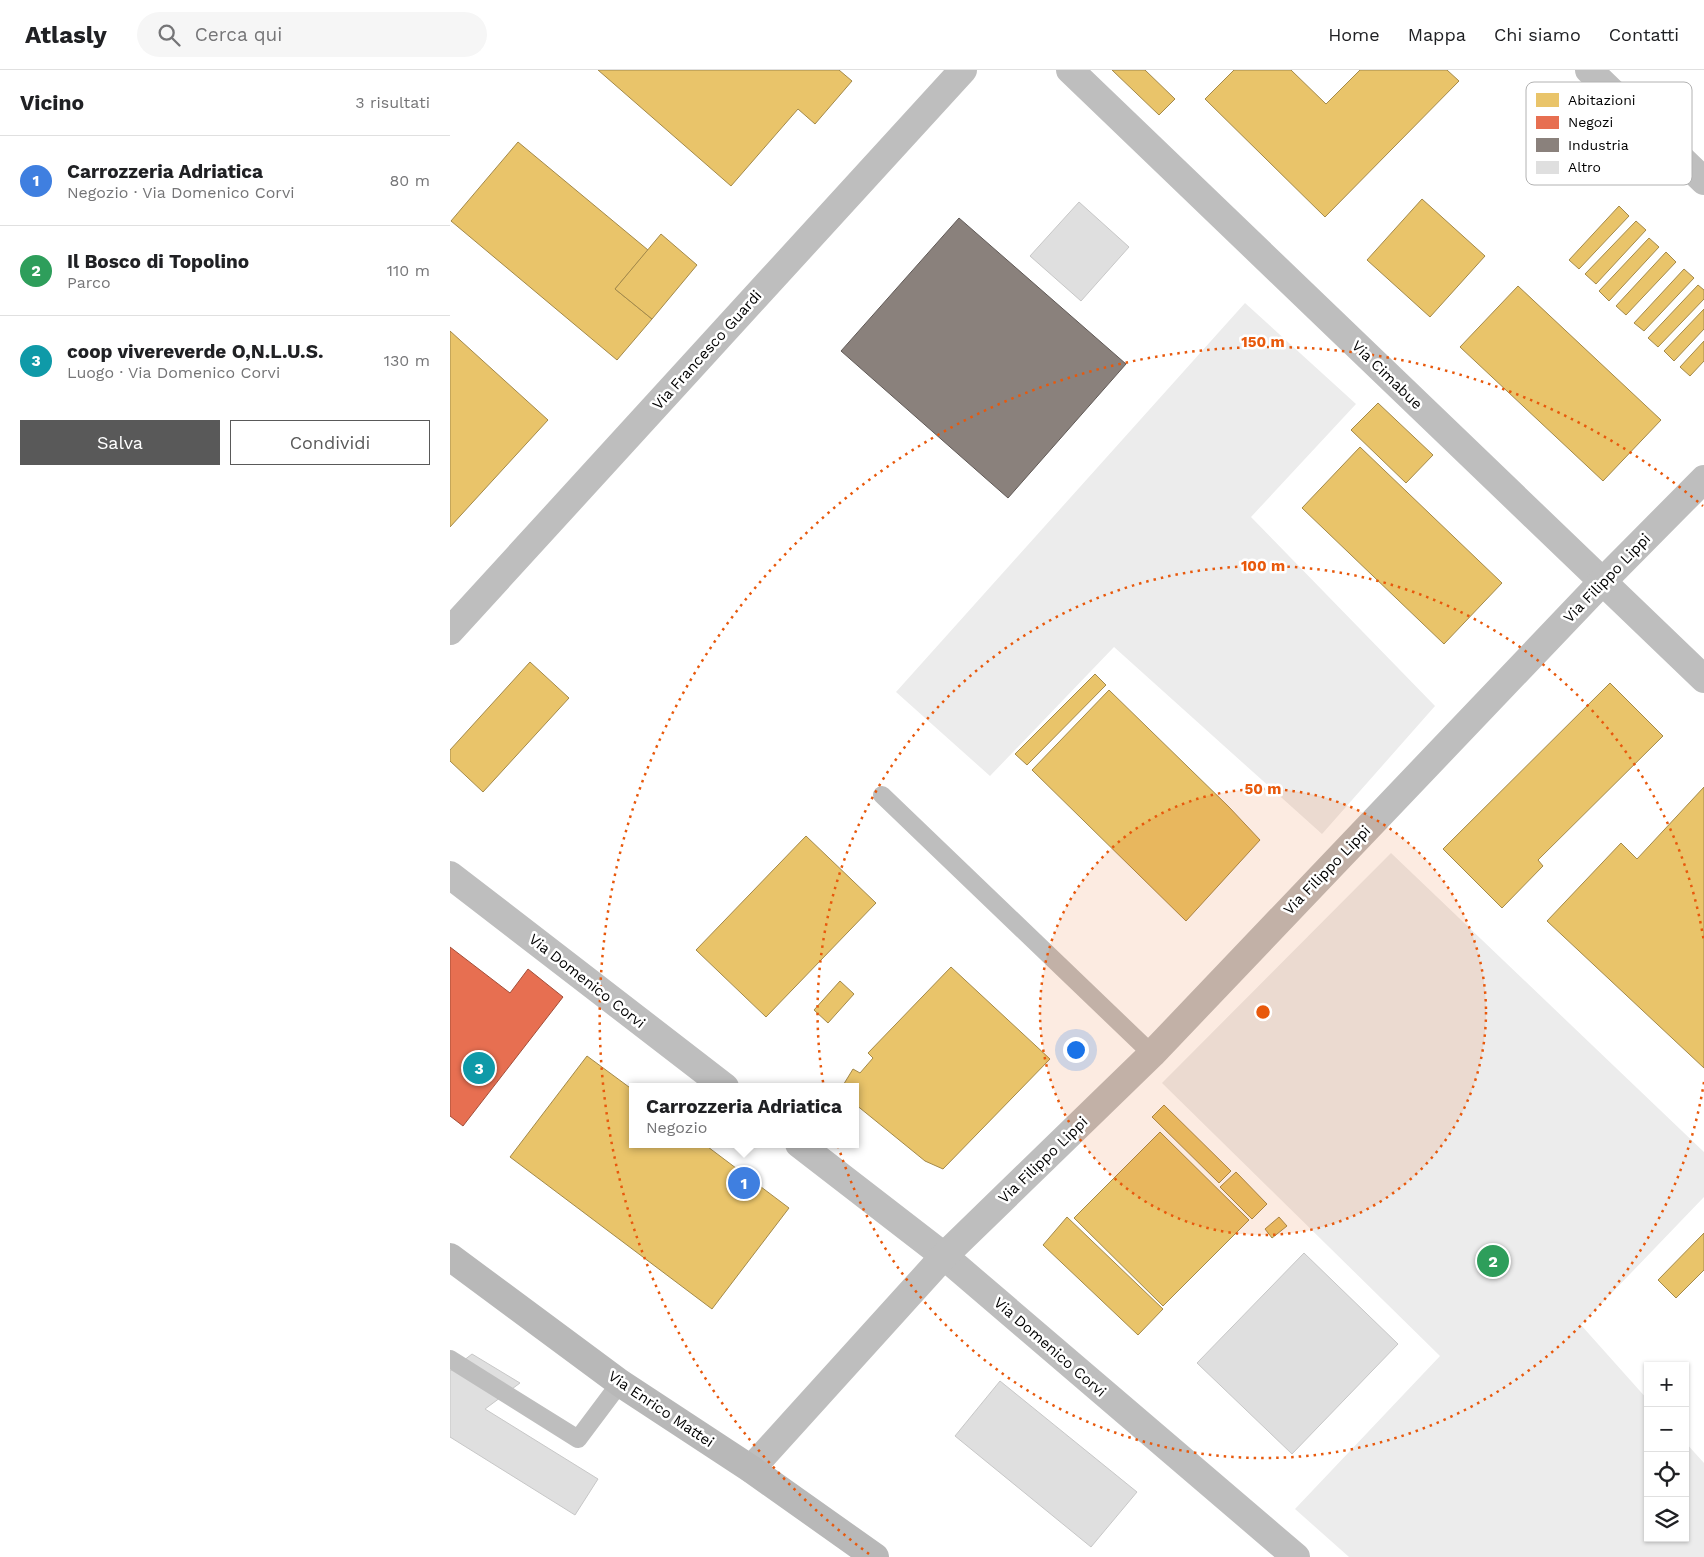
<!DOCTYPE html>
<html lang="it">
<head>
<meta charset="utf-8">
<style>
  body { margin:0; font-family:"Work Sans",sans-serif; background:#f6f6f6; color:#202124 }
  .controls { position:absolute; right:15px; bottom:15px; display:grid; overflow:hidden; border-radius:0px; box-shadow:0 1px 4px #0004 }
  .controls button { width:45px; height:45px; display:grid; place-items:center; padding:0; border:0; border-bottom:1px solid #e0e0e0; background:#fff; color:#202124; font:25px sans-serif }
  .you { position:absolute; left:625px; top:979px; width:18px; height:18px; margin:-12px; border:4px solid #fff; border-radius:50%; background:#1a73e8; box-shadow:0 0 0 8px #1a73e833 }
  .badge { display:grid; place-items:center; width:32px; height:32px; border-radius:50%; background:#595959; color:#fff; font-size:16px; font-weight:700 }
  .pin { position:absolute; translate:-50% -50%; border:2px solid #fff; box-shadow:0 1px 5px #0006 }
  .popup { position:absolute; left:179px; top:1013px; width:230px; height:65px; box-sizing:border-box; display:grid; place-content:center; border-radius:0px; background:#fff; filter:drop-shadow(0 1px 4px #0005); font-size:16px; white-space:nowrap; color:#757577 }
  .popup b { font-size:19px; color:#202124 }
  .popup::after { content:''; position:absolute; left:50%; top:100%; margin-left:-10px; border:10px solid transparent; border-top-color:#fff }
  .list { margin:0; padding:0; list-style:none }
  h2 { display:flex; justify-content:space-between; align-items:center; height:65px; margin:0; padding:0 20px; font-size:21px }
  h2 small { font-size:16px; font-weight:400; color:#757577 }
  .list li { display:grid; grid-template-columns:32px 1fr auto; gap:15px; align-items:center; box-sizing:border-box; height:90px; padding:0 20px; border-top:1px solid #e0e0e0 }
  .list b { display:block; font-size:19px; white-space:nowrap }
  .list p { margin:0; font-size:16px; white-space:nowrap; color:#757577 }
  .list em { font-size:16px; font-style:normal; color:#757577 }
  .actions { display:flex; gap:10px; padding:15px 20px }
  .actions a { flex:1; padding:11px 0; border:1px solid #595959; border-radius:0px; text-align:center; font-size:18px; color:#595959 }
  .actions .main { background:#595959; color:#fff }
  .icon { flex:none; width:28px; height:28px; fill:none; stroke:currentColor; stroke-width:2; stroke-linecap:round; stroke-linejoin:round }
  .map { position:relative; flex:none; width:1254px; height:1487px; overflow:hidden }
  header { display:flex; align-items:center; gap:30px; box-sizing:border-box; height:70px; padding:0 25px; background:#fff; border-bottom:1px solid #e0e0e0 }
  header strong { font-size:24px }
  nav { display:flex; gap:28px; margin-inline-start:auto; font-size:18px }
  .search { width:350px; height:45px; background:#f6f6f6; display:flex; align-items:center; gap:12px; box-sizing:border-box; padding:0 18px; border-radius:28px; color:#757577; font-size:19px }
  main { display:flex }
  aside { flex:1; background:#fff }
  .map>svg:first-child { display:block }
  .green { fill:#ececec }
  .homes { fill:#e9c46a; stroke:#a3894a }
  .shops { fill:#e76f51; stroke:#a24e39 }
  .industry { fill:#8a817c; stroke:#615a57 }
  .building { fill:#dfdfdf; stroke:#c7c7c7 }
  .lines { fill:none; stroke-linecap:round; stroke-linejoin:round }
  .lane { stroke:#bebebe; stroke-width:18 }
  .street { stroke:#bebebe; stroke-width:28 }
  .secondary { stroke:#b8b8b8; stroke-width:28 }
  .ring { fill:none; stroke:#e8590c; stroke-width:2.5; stroke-dasharray:2.5 5 }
  .labels { text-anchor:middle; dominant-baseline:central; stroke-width:5; stroke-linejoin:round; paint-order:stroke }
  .street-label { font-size:15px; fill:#000; stroke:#fff }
  .key { fill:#fff; stroke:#b2b2b2; stroke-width:1 }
  .key-label { font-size:14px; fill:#000 }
  .centre { fill:#e8590c; stroke:#fff; stroke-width:2.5 }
  .ring-label { font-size:15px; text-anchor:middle; font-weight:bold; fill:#e8590c; stroke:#fff; stroke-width:5; stroke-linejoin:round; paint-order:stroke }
</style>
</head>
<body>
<header>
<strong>Atlasly</strong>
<div class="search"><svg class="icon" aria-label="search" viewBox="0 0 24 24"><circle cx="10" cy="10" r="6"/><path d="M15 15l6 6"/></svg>Cerca qui</div>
<nav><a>Home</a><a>Mappa</a><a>Chi siamo</a><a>Contatti</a></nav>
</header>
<main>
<aside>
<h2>Vicino<small>3 risultati</small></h2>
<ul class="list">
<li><span class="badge" style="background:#3f7fe0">1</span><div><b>Carrozzeria Adriatica</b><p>Negozio · Via Domenico Corvi</p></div><em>80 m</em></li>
<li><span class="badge" style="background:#2e9e5b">2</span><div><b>Il Bosco di Topolino</b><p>Parco</p></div><em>110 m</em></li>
<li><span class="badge" style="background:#0f9aa8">3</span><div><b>coop vivereverde O,N.L.U.S.</b><p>Luogo · Via Domenico Corvi</p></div><em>130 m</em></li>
</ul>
<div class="actions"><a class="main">Salva</a><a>Condividi</a></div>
</aside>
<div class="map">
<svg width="1254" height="1487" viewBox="0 0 1254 1487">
  <rect width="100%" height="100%" fill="#fff"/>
  <g class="green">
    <polygon points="795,233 906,334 801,447 985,636 872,764 664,577 540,706 446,622"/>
    <polygon points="941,783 1254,1082 1254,1127 1131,1255 1198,1330 1198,1468 1235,1468 1235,1372 1254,1393 1254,1487 899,1487 845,1439 990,1286 712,1013"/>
  </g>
  <g class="homes">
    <polygon points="148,0 389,0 402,11 365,54 348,39 281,116"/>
    <polygon points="662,0 695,0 725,29 709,45"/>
    <polygon points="784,0 841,0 876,34 910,0 997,0 1009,11 875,147 755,29"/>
    <polygon points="68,72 198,180 165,219 202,249 167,290 1,151"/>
    <polygon points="972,129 1035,186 980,247 917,190"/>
    <polygon points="1169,136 1179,146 1129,199 1119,190"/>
    <polygon points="1186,151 1196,160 1146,214 1135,204"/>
    <polygon points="211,164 247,195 202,249 165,219"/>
    <polygon points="1199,168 1209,177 1159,231 1149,221"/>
    <polygon points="1216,182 1226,192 1176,245 1166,236"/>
    <polygon points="1234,199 1244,208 1194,261 1184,253"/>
    <polygon points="1248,215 1254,220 1254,229 1208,277 1198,268"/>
    <polygon points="1068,216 1211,350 1153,411 1010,277"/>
    <polygon points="1254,239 1254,259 1224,291 1214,281"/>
    <polygon points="0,261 98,350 0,457"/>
    <polygon points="1254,271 1254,291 1240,306 1230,297"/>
    <polygon points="928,333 983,385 956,413 901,360"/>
    <polygon points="910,377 1052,513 994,574 852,438"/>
    <polygon points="80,592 119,628 33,722 0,691 0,680"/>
    <polygon points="645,604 656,615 577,695 565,684"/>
    <polygon points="1160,613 1213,666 1088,790 1093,796 1052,838 993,779"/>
    <polygon points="659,620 779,737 810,770 736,851 582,700"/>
    <polygon points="1254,717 1254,998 1097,851 1171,773 1187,789"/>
    <polygon points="356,766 426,833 316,947 246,880"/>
    <polygon points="501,897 600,989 493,1099 475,1091 405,1034 405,1017 392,1017 403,999 410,1003 423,988 418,983"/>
    <polygon points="390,911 404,924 378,953 364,940"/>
    <polygon points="137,986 183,1020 183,1074 254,1074 339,1138 262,1239 60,1087"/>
    <polygon points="714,1035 781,1101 769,1113 702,1047"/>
    <polygon points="710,1062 799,1150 713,1236 624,1148"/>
    <polygon points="786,1102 817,1134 802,1149 770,1117"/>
    <polygon points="617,1147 713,1239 688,1265 593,1175"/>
    <polygon points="829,1147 837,1156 822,1168 815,1159"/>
    <polygon points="1254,1163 1254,1200 1226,1228 1208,1210"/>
  </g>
  <polygon class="shops" points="0,877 60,923 78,899 113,927 13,1056 0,1046"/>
  <polygon class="industry" points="509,148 676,294 558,428 391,281"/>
  <g class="building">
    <polygon points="629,132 679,177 631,231 580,186"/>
    <polygon points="854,1183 948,1274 842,1384 747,1293"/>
    <polygon points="22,1284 70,1313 35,1339 148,1409 125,1445 0,1367 0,1301"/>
    <polygon points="550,1311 687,1422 641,1477 505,1366"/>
  </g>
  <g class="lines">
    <g class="lane">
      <polyline points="432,725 702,984"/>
      <polyline points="0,1289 128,1369 170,1313"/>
    </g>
    <g class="street">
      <polyline points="620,0 1254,609"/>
      <polyline points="1139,0 1254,111"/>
      <polyline points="0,561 513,0"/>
      <polyline points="0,805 275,1017"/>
      <polyline points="349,1074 494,1186 846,1487"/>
      <polyline points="301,1399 494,1186 702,984 1153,511 1254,409"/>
    </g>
    <polyline class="secondary" points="0,1187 170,1313 301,1399 425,1487"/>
  </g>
  <circle cx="813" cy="942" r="223" fill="#e8590c" fill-opacity=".12"/>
  <g class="ring">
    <circle cx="813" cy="942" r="223"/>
    <path d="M1254 1012A446 446 0 1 1 1254 872"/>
    <path d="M419 1484A670 670 0 1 1 1253 436"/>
  </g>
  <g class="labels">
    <g class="street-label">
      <text transform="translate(257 280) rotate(-48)">Via Francesco Guardi</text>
      <text transform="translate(937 305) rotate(44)">Via Cimabue</text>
      <text transform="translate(1157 508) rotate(-46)">Via Filippo Lippi</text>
      <text transform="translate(877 800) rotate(-46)">Via Filippo Lippi</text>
      <text transform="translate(137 911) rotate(38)">Via Domenico Corvi</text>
      <text transform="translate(593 1090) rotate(-44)">Via Filippo Lippi</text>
      <text transform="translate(600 1277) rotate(41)">Via Domenico Corvi</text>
      <text transform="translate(211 1339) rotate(34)">Via Enrico Mattei</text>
    </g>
  </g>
  <rect x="1076" y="12" width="166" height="103" rx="8" class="key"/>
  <rect x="1086" y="23" width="23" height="14" fill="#e9c46a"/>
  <rect x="1086" y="46" width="23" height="13" fill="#e76f51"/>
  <rect x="1086" y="68" width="23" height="14" fill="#8a817c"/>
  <rect x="1086" y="91" width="23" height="13" fill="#dfdfdf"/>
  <g class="key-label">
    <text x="1118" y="35">Abitazioni</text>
    <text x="1118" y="57">Negozi</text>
    <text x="1118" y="80">Industria</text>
    <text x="1118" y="102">Altro</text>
  </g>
  <circle cx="813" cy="942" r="8" class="centre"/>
  <g class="ring-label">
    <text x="813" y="277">150 m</text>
    <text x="813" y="501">100 m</text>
    <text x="813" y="724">50 m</text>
  </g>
</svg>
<div class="controls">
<button>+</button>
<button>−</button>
<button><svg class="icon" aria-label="locate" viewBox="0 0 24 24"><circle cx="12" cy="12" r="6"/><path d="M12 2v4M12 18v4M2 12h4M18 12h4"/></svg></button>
<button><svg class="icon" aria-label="layers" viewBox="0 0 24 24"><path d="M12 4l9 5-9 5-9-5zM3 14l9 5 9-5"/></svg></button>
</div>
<div class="you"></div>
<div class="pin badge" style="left:294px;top:1113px;background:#3f7fe0">1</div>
<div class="popup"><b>Carrozzeria Adriatica</b>Negozio</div>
<div class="pin badge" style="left:1043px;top:1191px;background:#2e9e5b">2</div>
<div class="pin badge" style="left:29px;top:998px;background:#0f9aa8">3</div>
</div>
</main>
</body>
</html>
